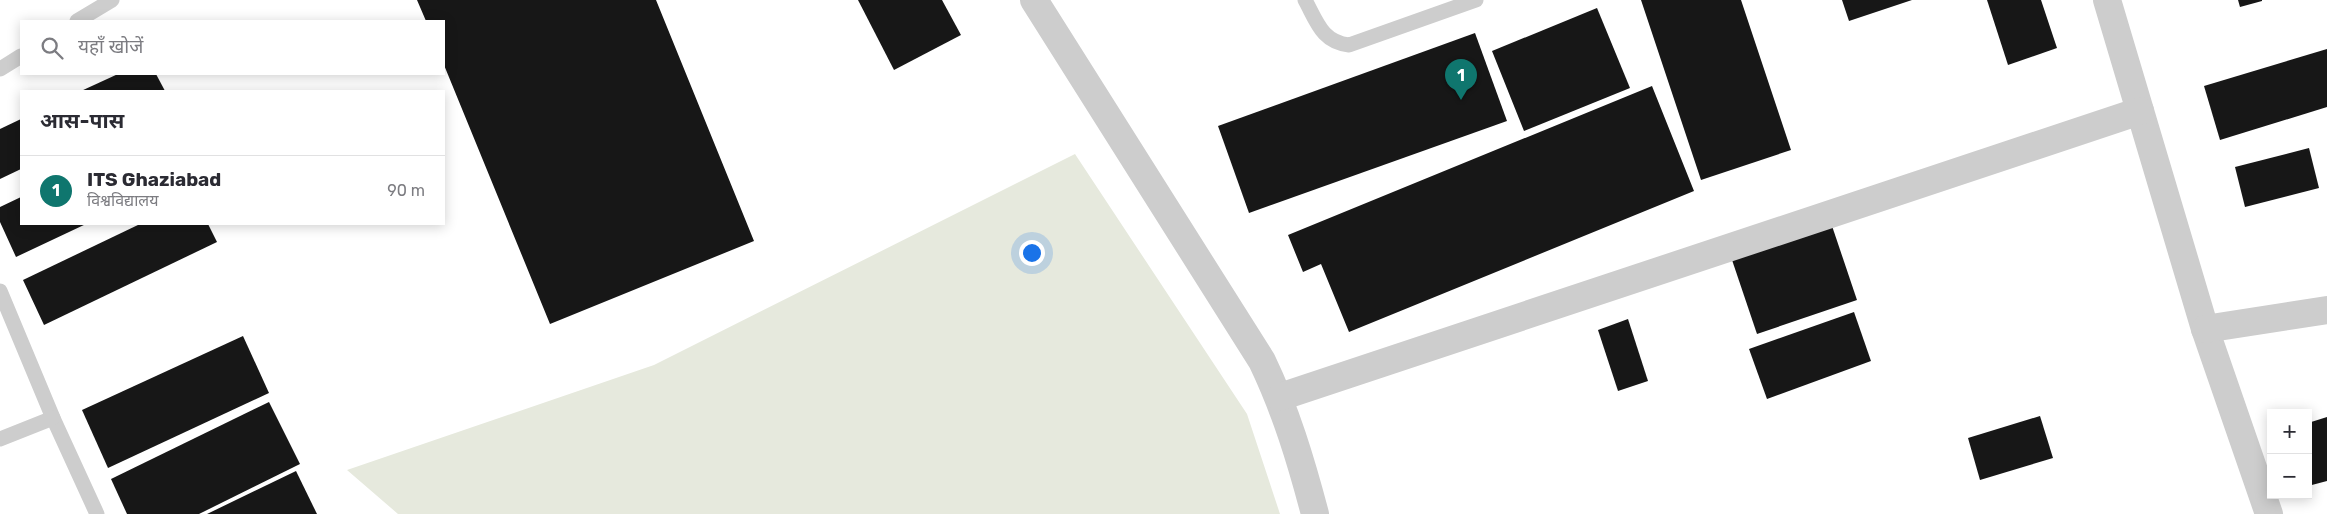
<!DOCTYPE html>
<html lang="hi">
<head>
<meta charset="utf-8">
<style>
  body { margin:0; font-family:Rubik,"Noto Sans Devanagari",sans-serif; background:#f2f2f3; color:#2b2b33 }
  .controls { position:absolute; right:15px; bottom:15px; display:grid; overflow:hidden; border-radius:0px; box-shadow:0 2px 12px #0003 }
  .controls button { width:45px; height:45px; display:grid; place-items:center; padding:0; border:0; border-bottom:1px solid #e1e1e2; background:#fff; color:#2b2b33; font:25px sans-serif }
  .you { position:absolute; left:1031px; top:252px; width:18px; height:18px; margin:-12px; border:4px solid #fff; border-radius:50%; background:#1a73e8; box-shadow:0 0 0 8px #1a73e833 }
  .badge { display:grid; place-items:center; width:32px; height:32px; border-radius:50%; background:#0f766e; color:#fff; font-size:16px; font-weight:700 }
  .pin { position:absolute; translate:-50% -41px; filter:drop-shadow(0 1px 2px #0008) }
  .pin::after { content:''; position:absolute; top:26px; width:18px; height:15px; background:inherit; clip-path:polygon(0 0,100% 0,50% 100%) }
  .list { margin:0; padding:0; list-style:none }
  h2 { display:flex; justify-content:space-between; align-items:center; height:65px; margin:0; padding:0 20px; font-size:21px }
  h2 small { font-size:16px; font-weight:400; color:#7c7c81 }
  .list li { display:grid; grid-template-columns:32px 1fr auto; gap:15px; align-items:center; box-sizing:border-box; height:70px; padding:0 20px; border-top:1px solid #e1e1e2 }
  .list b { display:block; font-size:19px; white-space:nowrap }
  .list p { margin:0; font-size:16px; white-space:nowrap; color:#7c7c81 }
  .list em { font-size:16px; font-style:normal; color:#7c7c81 }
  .icon { flex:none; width:28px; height:28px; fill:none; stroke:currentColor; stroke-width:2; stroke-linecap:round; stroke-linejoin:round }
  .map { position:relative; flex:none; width:2327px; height:514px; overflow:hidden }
  .search { position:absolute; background:#fff; box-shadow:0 2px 12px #0003; left:20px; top:20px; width:425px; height:55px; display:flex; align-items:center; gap:12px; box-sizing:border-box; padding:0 18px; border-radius:0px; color:#7c7c81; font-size:19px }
  .panel { position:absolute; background:#fff; box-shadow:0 2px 12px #0003; left:20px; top:90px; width:425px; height:135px; border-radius:0px }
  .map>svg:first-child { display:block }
  .green { fill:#e6e9dd }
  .building { fill:#171717 }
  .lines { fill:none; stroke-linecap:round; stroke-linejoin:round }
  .service { stroke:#cdcdcd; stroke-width:15 }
  .minor { stroke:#cdcdcd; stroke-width:28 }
</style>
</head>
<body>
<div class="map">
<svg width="2327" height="514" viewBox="0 0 2327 514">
  <rect width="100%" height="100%" fill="#fff"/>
  <polygon class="green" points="1075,154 1247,414 1280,514 398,514 347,470 654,365"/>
  <g class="building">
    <polygon points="417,0 656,0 754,241 550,324 444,65 444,21 426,21"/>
    <polygon points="858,0 942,0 961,35 894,70"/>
    <polygon points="1641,0 1741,0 1791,150 1701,180"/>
    <polygon points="1842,0 1912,0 1849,21"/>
    <polygon points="1987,0 2041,0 2057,48 2008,65"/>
    <polygon points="2238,0 2262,0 2262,1 2240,7"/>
    <polygon points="1597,8 1630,88 1524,131 1492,51"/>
    <polygon points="1475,33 1507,121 1249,213 1218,126"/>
    <polygon points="2327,49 2327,107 2220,140 2204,86"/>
    <polygon points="118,74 156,74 165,91 81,91"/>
    <polygon points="1652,86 1694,191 1349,332 1321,264 1303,272 1288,235"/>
    <polygon points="21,119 21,169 0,179 0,129"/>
    <polygon points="2309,148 2319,188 2245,207 2235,167"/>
    <polygon points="21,197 21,224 86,224 16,257 0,222 0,207"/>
    <polygon points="1830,220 1857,300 1757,334 1730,254"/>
    <polygon points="140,224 208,224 217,242 44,325 23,280"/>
    <polygon points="1854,312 1871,361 1767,399 1749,349"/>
    <polygon points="1628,319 1648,381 1618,391 1598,330"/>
    <polygon points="243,336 269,393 108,468 82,410"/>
    <polygon points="269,402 300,464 199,514 127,514 111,479"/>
    <polygon points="2040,416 2053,458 1980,480 1968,438"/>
    <polygon points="2327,417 2327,481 2308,486 2308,423"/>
    <polygon points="296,471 317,514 207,514"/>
  </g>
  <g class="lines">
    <g class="service">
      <path d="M1305 0C1317 22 1322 42 1349 45L1476 0"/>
      <polyline points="77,21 112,0"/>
      <polyline points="0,69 21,56"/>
      <polyline points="0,291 53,418 97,514"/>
      <polyline points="0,439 53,418"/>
    </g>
    <g class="minor">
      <path d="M1034 0 1262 361C1286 411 1301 461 1315 514"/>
      <polyline points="2107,0 2205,329 2269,514"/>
      <polyline points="2205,329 2327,310"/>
      <polyline points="1280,397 2140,111"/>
    </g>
  </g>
</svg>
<div class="controls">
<button>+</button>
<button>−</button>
</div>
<div class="you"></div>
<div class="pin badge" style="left:1461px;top:100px">1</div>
<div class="search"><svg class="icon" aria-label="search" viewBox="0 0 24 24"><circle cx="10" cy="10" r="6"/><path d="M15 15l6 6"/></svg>यहाँ खोजें</div>
<section class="panel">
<h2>आस-पास<small></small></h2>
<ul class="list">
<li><span class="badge">1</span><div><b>ITS Ghaziabad</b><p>विश्वविद्यालय</p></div><em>90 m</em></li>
</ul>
</section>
</div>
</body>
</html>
